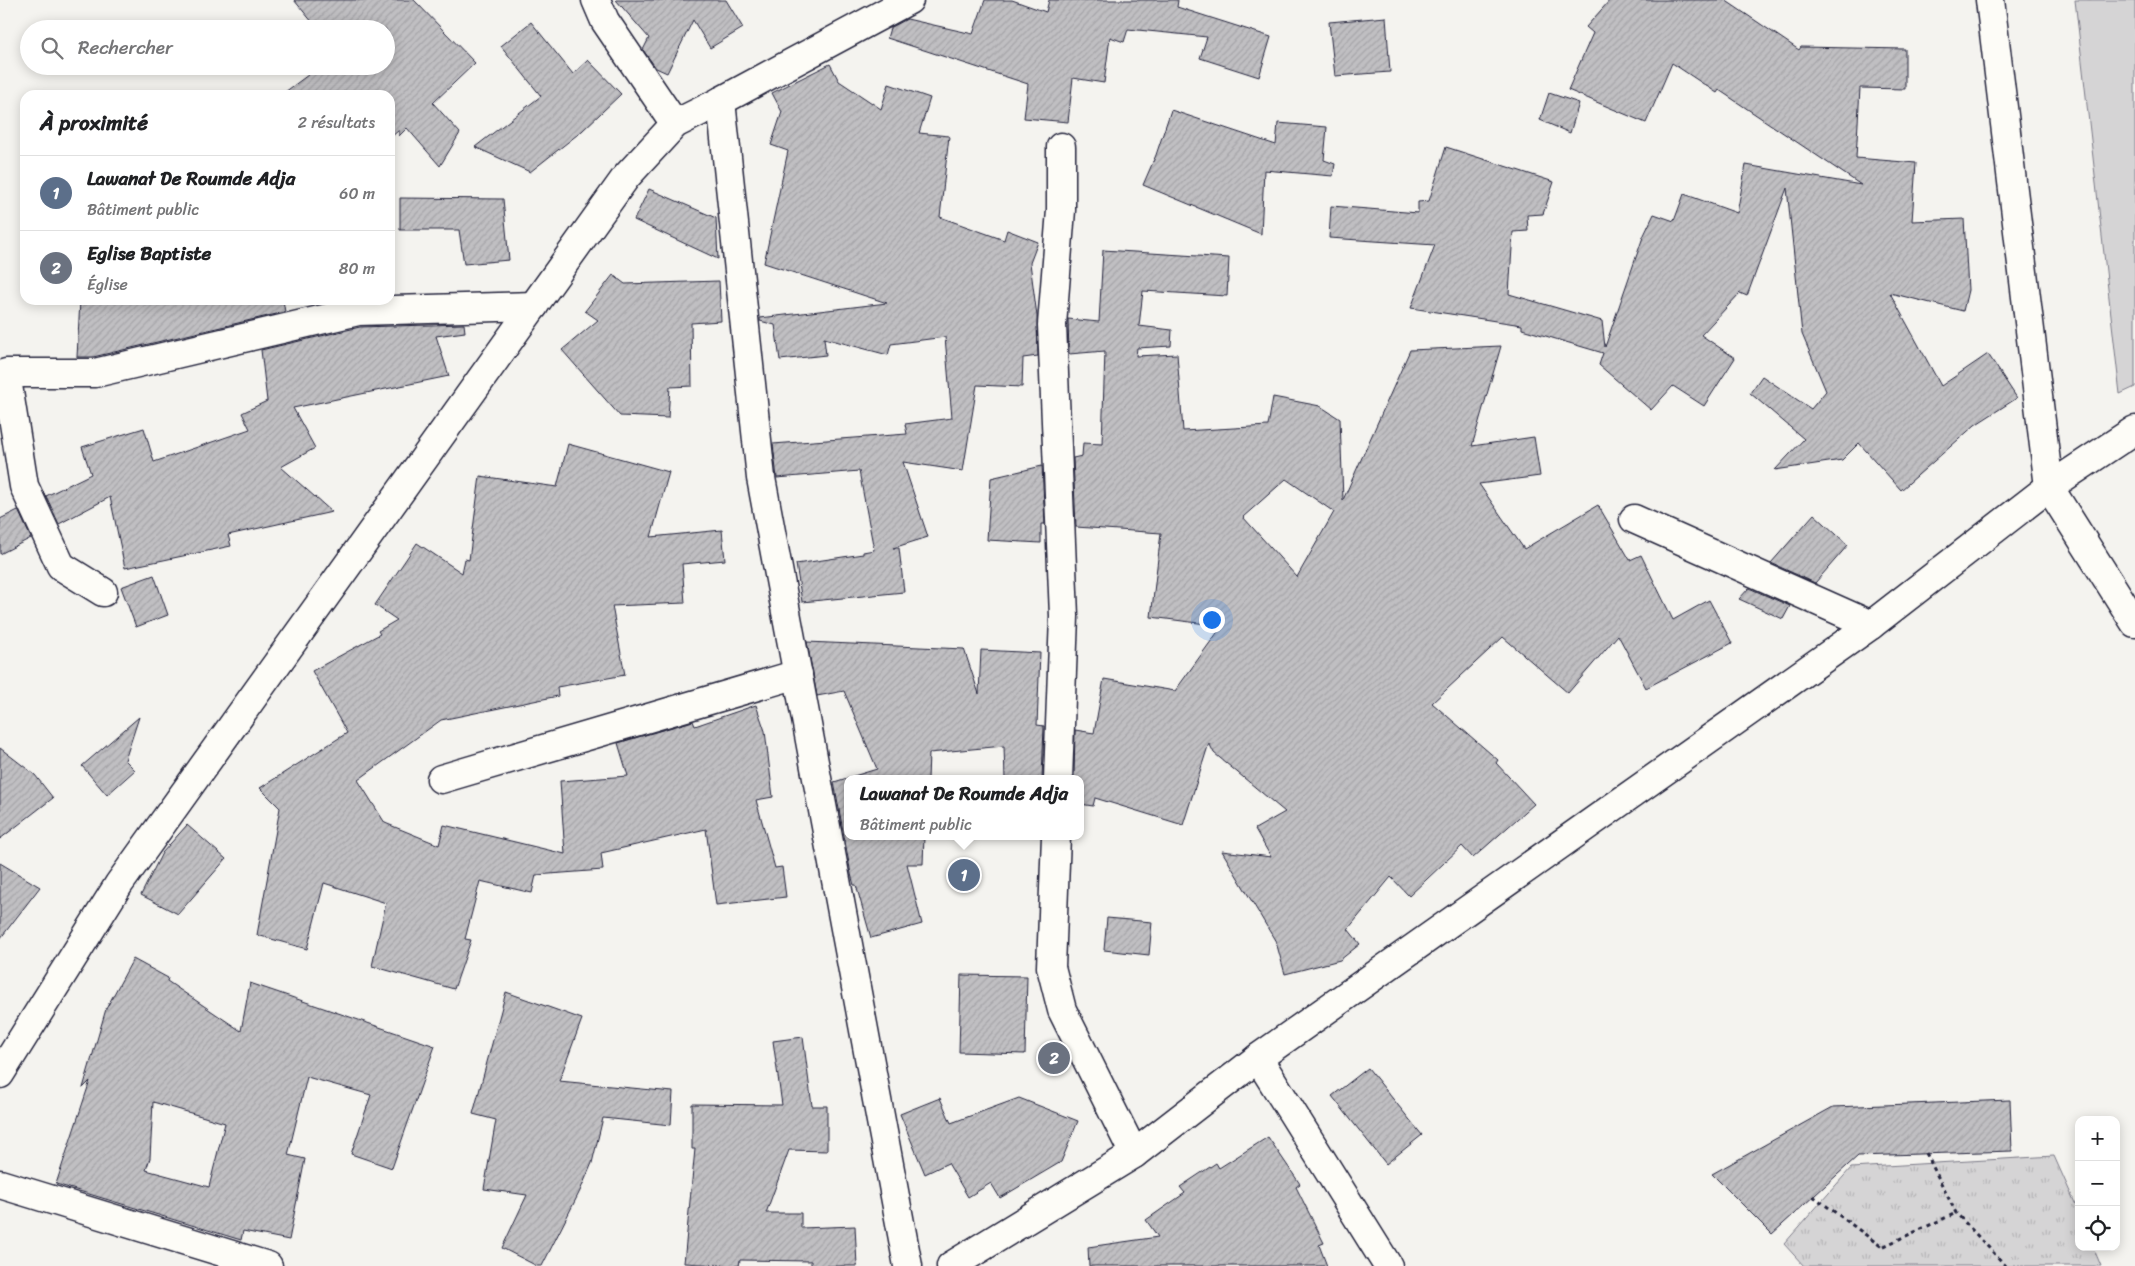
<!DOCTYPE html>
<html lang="fr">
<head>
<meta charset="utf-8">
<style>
  body { margin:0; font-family:Sriracha,sans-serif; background:#f2f2f2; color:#202124 }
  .controls { position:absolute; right:15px; bottom:15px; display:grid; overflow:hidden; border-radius:10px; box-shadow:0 2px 12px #0003 }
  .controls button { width:45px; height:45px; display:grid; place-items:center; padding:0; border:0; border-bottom:1px solid #e0e0e0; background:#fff; color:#202124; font:25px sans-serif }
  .you { position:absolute; left:1211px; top:619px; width:18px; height:18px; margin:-12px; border:4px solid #fff; border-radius:50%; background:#1a73e8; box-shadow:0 0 0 8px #1a73e833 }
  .badge { display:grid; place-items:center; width:32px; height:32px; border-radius:50%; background:#1a73e8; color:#fff; font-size:16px; font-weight:700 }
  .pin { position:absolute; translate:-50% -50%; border:2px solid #fff; box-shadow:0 1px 5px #0006 }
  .popup { position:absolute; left:844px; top:775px; width:240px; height:65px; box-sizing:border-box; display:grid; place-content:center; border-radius:10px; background:#fff; filter:drop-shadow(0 1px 4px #0005); font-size:16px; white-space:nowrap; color:#757577 }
  .popup b { font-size:19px; color:#202124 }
  .popup::after { content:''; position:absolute; left:50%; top:100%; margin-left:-10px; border:10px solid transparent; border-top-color:#fff }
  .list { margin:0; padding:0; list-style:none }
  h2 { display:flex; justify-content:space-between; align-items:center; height:65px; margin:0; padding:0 20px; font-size:21px }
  h2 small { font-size:16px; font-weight:400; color:#757577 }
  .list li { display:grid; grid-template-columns:32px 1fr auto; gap:15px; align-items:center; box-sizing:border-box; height:75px; padding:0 20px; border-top:1px solid #e0e0e0 }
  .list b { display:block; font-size:19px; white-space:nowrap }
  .list p { margin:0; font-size:16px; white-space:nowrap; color:#757577 }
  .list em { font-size:16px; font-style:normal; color:#757577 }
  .icon { flex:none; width:28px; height:28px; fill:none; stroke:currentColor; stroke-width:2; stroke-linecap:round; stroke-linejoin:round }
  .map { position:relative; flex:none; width:2135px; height:1266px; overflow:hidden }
  .search { position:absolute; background:#fff; box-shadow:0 2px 12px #0003; left:20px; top:20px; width:375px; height:55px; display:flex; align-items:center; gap:12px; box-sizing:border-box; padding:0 18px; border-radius:28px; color:#757577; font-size:19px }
  .panel { position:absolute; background:#fff; box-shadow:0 2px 12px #0003; left:20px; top:90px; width:375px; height:215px; border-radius:15px }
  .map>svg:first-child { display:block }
  .grass { fill:url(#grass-tufts); stroke:#7c7b88 }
  .pitch { fill:#d5d4d5; stroke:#7c7b88 }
  .building { fill:url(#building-hatch); stroke:#22223b; fill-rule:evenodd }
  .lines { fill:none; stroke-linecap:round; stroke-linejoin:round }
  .street-casing { stroke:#22223b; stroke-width:31 }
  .path { stroke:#22223b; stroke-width:3; stroke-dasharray:4 4; stroke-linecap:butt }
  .street { stroke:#fdfcf7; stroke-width:28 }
</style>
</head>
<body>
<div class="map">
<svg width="2135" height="1266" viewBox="0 0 2135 1266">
  <defs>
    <pattern id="grass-tufts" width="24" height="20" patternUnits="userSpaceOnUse" patternTransform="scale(1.25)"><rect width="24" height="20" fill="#d5d4d5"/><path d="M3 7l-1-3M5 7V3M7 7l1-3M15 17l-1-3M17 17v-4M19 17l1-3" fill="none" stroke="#b7b6b8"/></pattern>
    <pattern id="building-hatch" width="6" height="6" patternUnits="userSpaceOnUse" patternTransform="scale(1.25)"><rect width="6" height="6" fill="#c0bfc2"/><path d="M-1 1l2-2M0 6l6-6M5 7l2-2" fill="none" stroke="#a5a4a8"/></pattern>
  </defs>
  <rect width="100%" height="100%" fill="#f4f3ef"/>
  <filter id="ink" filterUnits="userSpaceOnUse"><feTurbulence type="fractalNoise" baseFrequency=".02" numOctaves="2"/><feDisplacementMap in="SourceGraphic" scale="10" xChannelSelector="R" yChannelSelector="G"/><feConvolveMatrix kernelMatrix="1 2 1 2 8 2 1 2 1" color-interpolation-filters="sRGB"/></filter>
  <g filter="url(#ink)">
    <polygon class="grass" points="2054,1156 2079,1212 2079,1247 2093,1247 2101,1266 1804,1266 1784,1244 1851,1168"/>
    <polygon class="pitch" points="2075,0 2135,0 2135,387 2120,394"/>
    <g class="building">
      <polygon points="294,0 414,0 475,63 433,103 460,133 440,166 407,128 399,136 399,130 390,138 390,95 281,95 320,66 386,66 386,29 318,29"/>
      <polygon points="616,0 726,0 743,28 710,48 693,20 667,73 656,68 643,50 649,38"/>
      <polygon points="985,0 1012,0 1046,12 1049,0 1178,0 1177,7 1271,37 1259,77 1200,58 1207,37 1128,29 1124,42 1110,37 1104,83 1073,78 1068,122 1024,118 1028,84 887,38 890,28 907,19 973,34"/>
      <polygon points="1610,0 1725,0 1799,50 1801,47 1905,49 1905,89 1860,88 1856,158 1916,163 1912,221 1964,219 1968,290 1963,311 1890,293 1941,386 1988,354 2017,398 1975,425 1901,490 1859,443 1842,460 1775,470 1804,439 1750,393 1762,376 1811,409 1826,391 1802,334 1787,188 1747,296 1740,293 1701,335 1735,358 1704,406 1673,386 1651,410 1599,365 1603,353 1522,329 1522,325 1411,308 1435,245 1329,238 1331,206 1418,213 1418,202 1429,201 1446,147 1554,182 1543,214 1527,215 1528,231 1513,232 1509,294 1602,321 1605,347 1643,237 1654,214 1674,221 1684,194 1737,213 1746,165 1861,185 1719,90 1717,93 1672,63 1646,123 1568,90 1593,33 1586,27"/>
      <polygon points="1386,17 1390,72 1335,76 1329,22"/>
      <polygon points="531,22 573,74 588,60 621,94 582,131 530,172 475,147 541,96 501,46"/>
      <polygon points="830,64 839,81 881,109 889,84 930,98 919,133 949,136 940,217 1004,240 1007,230 1038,242 1030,263 1037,316 1038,356 1023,358 1022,387 977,385 963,471 903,462 928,537 893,548 899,548 904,592 802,602 796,564 863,554 863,552 874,550 859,471 777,478 773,444 907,434 905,424 952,418 945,337 891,344 888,355 824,338 826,355 780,360 775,325 760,321 760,318 887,303 764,263 788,151 771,145 782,112 772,93"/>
      <polygon points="1549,93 1579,103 1570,133 1540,120"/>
      <polygon points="1171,110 1276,145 1278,123 1327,127 1324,160 1335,164 1333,176 1264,170 1261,234 1143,185 1156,155"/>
      <polygon points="649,189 716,218 718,259 634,220"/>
      <polygon points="400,198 503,199 509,260 464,264 459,230 400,230"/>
      <path d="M1103 250 1229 258 1227 296 1143 291 1139 326 1172 330 1171 346 1137 348 1136 356 1177 354 1183 431 1268 426 1273 397 1320 406 1340 419 1343 500 1410 350 1501 346 1472 446 1534 437 1540 476 1479 484 1524 549 1598 505 1630 560 1641 555 1673 620 1709 600 1732 643 1646 688 1618 635 1568 693 1503 637 1432 703 1498 760 1496 763 1534 804 1473 858 1462 846 1409 896 1391 877 1348 929 1360 944 1340 960 1285 974 1276 942 1222 851 1271 857 1255 829 1285 812 1214 753 1209 743 1183 825 1095 798 1093 806 1080 804V779H1074L1075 730 1094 733 1104 679 1175 691 1222 626 1151 617 1161 533 1076 527 1073 458 1082 456 1083 443 1102 444 1105 351 1069 354 1068 319 1099 322ZM1286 479 1334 512 1297 577 1243 517Z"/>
      <polygon points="613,275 625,284 719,281 721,321 691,323 692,386 670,387 668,418 620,416 562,350 598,320 585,311"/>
      <polygon points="80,300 283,300 285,312 93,357 77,357"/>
      <polygon points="464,324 465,332 436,336 449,376 293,408 315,448 281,467 332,512 228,535 231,546 125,568 110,497 59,524 46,496 91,474 82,447 144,428 154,462 250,429 242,413 267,401 261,350 360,327"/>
      <polygon points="568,444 669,472 651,537 722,530 725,560 682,564 685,603 612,606 625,675 557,687 558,696 441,720 358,780 385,823 439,845 444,825 565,854 560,781 628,776 618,743 693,721 695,726 756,705 765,731 773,797 756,800 775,868 782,867 786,897 716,905 706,829 601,853 603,870 536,875 532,893 480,881 465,939 471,940 454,989 372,966 386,903 324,883 307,949 257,935 280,808 260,788 347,733 312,671 380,634 378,631 397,620 375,605 417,543 462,573 465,559 469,560 480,476 557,487"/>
      <polygon points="1042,466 1045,524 1041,524 1041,543 987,540 991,478"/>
      <polygon points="18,510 31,538 0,554 0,519"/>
      <polygon points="1814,514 1848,545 1815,583 1771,563"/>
      <polygon points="154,575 168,615 136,627 121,587"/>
      <polygon points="1749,588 1790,606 1783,619 1739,599"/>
      <polygon points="807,642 964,649 979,694 981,650 1040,653 1037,725 1044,726 1042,779 1005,779 1004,746 929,753 928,779 848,779 848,836 924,836 923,864 907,864 922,924 871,938 856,885 854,885 851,874 834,782 877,769 844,691 817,696"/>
      <polygon points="139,717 125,760 135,770 107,795 82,766"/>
      <polygon points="0,748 35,775 53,798 0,839"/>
      <polygon points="187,825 226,859 178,914 141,895 162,853"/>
      <polygon points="0,863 40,887 0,939"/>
      <polygon points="1107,918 1152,922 1149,955 1104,950"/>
      <path d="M133 959 168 978 167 981 241 1031 250 983 435 1046 392 1168 351 1154 371 1095 307 1077 288 1155 305 1159 289 1240 243 1231 241 1240 56 1184 90 1081 83 1088 106 1009ZM153 1102 225 1123 209 1187 146 1170 150 1158Z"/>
      <polygon points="961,975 1027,976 1025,1054 959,1052"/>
      <polygon points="506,992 582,1019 559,1081 673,1092 671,1125 603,1118 592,1163 580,1191 542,1266 537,1266 502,1248 527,1195 484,1189 496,1120 473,1114"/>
      <polygon points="803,1037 812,1106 827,1106 827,1151 789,1150 766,1213 801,1213 801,1228 855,1226 857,1266 811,1266 811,1261 740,1260 739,1266 684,1263 695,1149 692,1149 692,1104 782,1105 773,1041"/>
      <polygon points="1368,1068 1422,1135 1386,1164 1332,1096"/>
      <polygon points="940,1098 951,1123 1019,1098 1078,1121 1061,1162 1000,1198 991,1183 968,1197 948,1163 925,1174 900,1114"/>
      <polygon points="2010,1100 2012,1151 1858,1156 1772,1234 1712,1174 1833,1107"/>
      <polygon points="1268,1137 1300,1184 1296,1187 1324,1243 1319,1245 1327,1266 1089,1266 1088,1247 1158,1237 1146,1220 1185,1193 1180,1187 1216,1163 1219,1168"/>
    </g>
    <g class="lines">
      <defs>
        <g id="street">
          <polyline points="596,0 605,21 675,124"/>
          <polyline points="1990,0 2049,487 2135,623"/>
          <polyline points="721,101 761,478 908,1266"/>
          <polyline points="1634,519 1871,625"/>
          <polyline points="103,592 61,566 24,486 6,373 95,373 358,311 534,306"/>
          <polyline points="441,779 798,674"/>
          <polyline points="1058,779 1064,616 1052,325 1061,210 1061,147"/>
          <polyline points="1056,836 1051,967 1062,1010 1134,1154"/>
          <polyline points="1258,1058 1388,1266"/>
          <polyline points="0,1074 119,884 626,177 675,124 721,101 909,0"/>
          <polyline points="0,1184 268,1266"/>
          <polyline points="951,1266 1134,1154 1258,1058 1871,625 2049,487 2135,430"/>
        </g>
      </defs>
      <use href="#street" class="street-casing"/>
      <g class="path">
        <polyline points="1926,1153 1956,1213 2006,1266"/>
        <polyline points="1813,1196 1882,1247 1956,1213"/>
      </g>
      <use href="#street" class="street"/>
    </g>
  </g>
</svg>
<div class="controls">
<button>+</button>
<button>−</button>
<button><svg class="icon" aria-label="locate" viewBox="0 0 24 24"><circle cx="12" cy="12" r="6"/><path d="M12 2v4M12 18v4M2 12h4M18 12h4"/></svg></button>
</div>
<div class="you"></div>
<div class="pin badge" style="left:964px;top:875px;background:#5c6f8a">1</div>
<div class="popup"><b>Lawanat De Roumde Adja</b>Bâtiment public</div>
<div class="pin badge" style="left:1054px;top:1058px;background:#6b7280">2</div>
<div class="search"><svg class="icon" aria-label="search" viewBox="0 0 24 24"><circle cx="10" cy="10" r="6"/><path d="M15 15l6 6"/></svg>Rechercher</div>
<section class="panel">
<h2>À proximité<small>2 résultats</small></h2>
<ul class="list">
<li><span class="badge" style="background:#5c6f8a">1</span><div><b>Lawanat De Roumde Adja</b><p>Bâtiment public</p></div><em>60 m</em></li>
<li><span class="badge" style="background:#6b7280">2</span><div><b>Eglise Baptiste</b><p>Église</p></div><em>80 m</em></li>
</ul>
</section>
</div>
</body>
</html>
